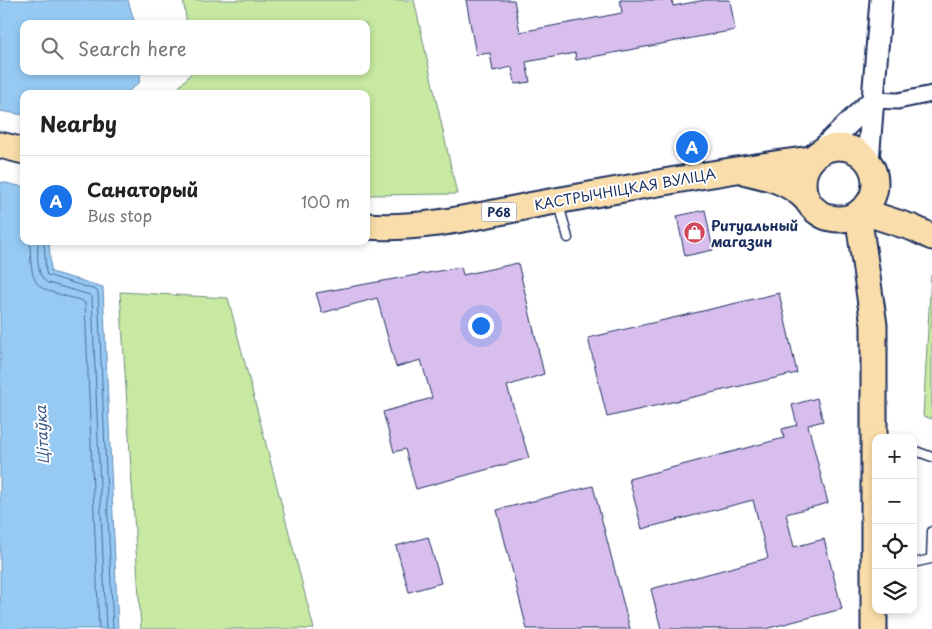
<!DOCTYPE html>
<html lang="en">
<head>
<meta charset="utf-8">
<style>
  body { margin:0; font-family:"Playpen Sans",sans-serif; background:#f2f2f2; color:#222 }
  .controls { position:absolute; right:15px; bottom:15px; display:grid; overflow:hidden; border-radius:10px; box-shadow:0 2px 8px #0003 }
  .controls button { width:45px; height:45px; display:grid; place-items:center; padding:0; border:0; border-bottom:1px solid #e0e0e0; background:#fff; color:#222; font:25px sans-serif }
  .you { position:absolute; left:480px; top:325px; width:18px; height:18px; margin:-12px; border:4px solid #fff; border-radius:50%; background:#1a73e8; box-shadow:0 0 0 8px #1a73e833 }
  .badge { display:grid; place-items:center; width:32px; height:32px; border-radius:50%; background:#1a73e8; color:#fff; font-size:16px; font-weight:700 }
  .pin { position:absolute; translate:-50% -50%; border:2px solid #fff; box-shadow:0 1px 5px #0006 }
  .list { margin:0; padding:0; list-style:none }
  h2 { display:flex; justify-content:space-between; align-items:center; height:65px; margin:0; padding:0 20px; font-size:21px }
  h2 small { font-size:16px; font-weight:400; color:#767676 }
  .list li { display:grid; grid-template-columns:32px 1fr auto; gap:15px; align-items:center; box-sizing:border-box; height:90px; padding:0 20px; border-top:1px solid #e0e0e0 }
  .list b { display:block; font-size:19px; white-space:nowrap }
  .list p { margin:0; font-size:16px; white-space:nowrap; color:#767676 }
  .list em { font-size:16px; font-style:normal; color:#767676 }
  .icon { flex:none; width:28px; height:28px; fill:none; stroke:currentColor; stroke-width:2; stroke-linecap:round; stroke-linejoin:round }
  .map { position:relative; flex:none; width:932px; height:629px; overflow:hidden }
  .search { position:absolute; background:#fff; box-shadow:0 2px 8px #0003; left:20px; top:20px; width:350px; height:55px; display:flex; align-items:center; gap:12px; box-sizing:border-box; padding:0 18px; border-radius:10px; color:#767676; font-size:19px }
  .panel { position:absolute; background:#fff; box-shadow:0 2px 8px #0003; left:20px; top:90px; width:350px; height:155px; border-radius:10px }
  .map>svg:first-child { display:block }
  .green { fill:#c7e9a2; stroke:#718c80 }
  .water { fill:#96caf3; stroke:#658cb7 }
  .lines { fill:none; stroke-linecap:round; stroke-linejoin:round }
  .shore { stroke:#4c6d9a; stroke-width:1 }
  .building { fill:#d8beed; stroke:#1b2f5e }
  .lane-casing { stroke:#1b2f5e; stroke-width:11 }
  .street-casing { stroke:#1b2f5e; stroke-width:19 }
  .secondary-casing { stroke:#1b2f5e; stroke-width:25 }
  .primary-casing { stroke:#1b2f5e; stroke-width:29 }
  .lane { stroke:#fff; stroke-width:8 }
  .street { stroke:#fff; stroke-width:15 }
  .secondary { stroke:#fff; stroke-width:21 }
  .primary { stroke:#f9deab; stroke-width:25 }
  .labels { text-anchor:middle; dominant-baseline:central; stroke-width:4; stroke-linejoin:round; paint-order:stroke }
  .shield { fill:#fff; stroke:#5f6d8e; stroke-width:1 }
  .shield-label { font-size:12px; font-weight:bold; fill:#1b2f5e }
  .street-label { font-size:14px; fill:#1b2f5e; stroke:#fff }
  .poi-label { font-size:14px; font-weight:bold; fill:#1b2f5e; stroke:#fff; text-anchor:start }
  .water-label { font-size:15px; font-style:italic; fill:#405e8b; stroke:#fff }
</style>
</head>
<body>
<div class="map">
<svg width="932" height="629" viewBox="0 0 932 629">
  <rect width="100%" height="100%" fill="#fff"/>
  <filter id="ink" filterUnits="userSpaceOnUse"><feTurbulence type="fractalNoise" baseFrequency=".02" numOctaves="2"/><feDisplacementMap in="SourceGraphic" scale="10" xChannelSelector="R" yChannelSelector="G"/><feConvolveMatrix kernelMatrix="1 2 1 2 8 2 1 2 1" color-interpolation-filters="sRGB"/></filter>
  <g filter="url(#ink)">
    <g class="green">
      <polygon points="183,0 414,0 457,194 366,195 366,94 173,94 193,71 366,71 366,24 187,24"/>
      <polygon points="931,275 932,275 932,419 923,416"/>
      <polygon points="120,292 228,298 314,629 141,629"/>
    </g>
    <g class="water">
      <polygon points="0,0 128,0 135,24 24,24 24,71 141,71 139,83 125,94 24,94 24,115 0,111"/>
      <polygon points="1,182 24,187 24,241 49,241 51,272 103,287 118,629 0,629 0,185"/>
    </g>
    <g class="lines">
      <g class="shore">
        <path d="M30 241C31 294 36 287 83 301L85 303 99 629"/>
        <path d="M38 241C38 254 35 276 48 283L90 295 92 297 106 629"/>
        <polyline points="44,241 46,272 47,275 96,290 98,292 113,629"/>
      </g>
    </g>
    <g class="building">
      <polygon points="466,0 514,0 520,32 622,13 620,0 672,0 673,6 705,0 730,0 735,30 576,60 575,53 526,62 530,82 515,84 512,67 493,71 490,53 476,55"/>
      <polygon points="705,210 713,250 685,256 677,216"/>
      <polygon points="518,263 544,374 507,386 529,458 416,489 405,449 394,452 383,412 432,398 421,360 396,367 377,298 322,313 316,293 461,267 463,275"/>
      <polygon points="779,293 797,373 607,417 588,338"/>
      <polygon points="817,398 823,421 808,425 828,503 786,514 794,547 824,539 842,609 765,629 661,629 651,589 768,558 753,500 642,529 629,479 784,438 782,429 797,425 792,405"/>
      <polygon points="593,486 630,629 527,629 497,510"/>
      <polygon points="428,537 441,583 409,592 396,546"/>
    </g>
    <g class="lines">
      <defs>
        <g id="lane">
          <polyline points="559,204 568,238"/>
          <polyline points="913,450 932,457"/>
          <polyline points="913,563 931,559 932,531"/>
        </g>
        <polyline id="street" points="873,100 898,101 932,94"/>
        <g id="secondary">
          <polyline points="818,153 873,100"/>
          <polyline points="868,161 881,0"/>
        </g>
        <g id="primary">
          <polyline points="0,145 24,151"/>
          <circle cx="839" cy="183" r="36"/>
          <path d="M747 172C769 177 789 182 805 198"/>
          <polyline points="861,211 913,228 932,237"/>
          <polyline points="858,214 874,325 874,629"/>
          <path d="M366 226C424 230 482 215 539 204 630 188 720 171 812 159"/>
        </g>
      </defs>
      <use href="#lane" class="lane-casing"/>
      <use href="#street" class="street-casing"/>
      <use href="#secondary" class="secondary-casing"/>
      <use href="#primary" class="primary-casing"/>
      <use href="#lane" class="lane"/>
      <use href="#street" class="street"/>
      <use href="#secondary" class="secondary"/>
      <use href="#primary" class="primary"/>
    </g>
  </g>
  <defs>
    <symbol id="shop-disc" viewBox="-11 -11 22 22"><circle r="9.5" fill="#d1495b" stroke="#fff"/><path d="M-5-2.5h2.3a2.7 3.5 0 0 1 5.4 0H5L5.5 6h-11ZM-1.5-2.5h3a1.5 2.3 0 0 0-3 0Z" fill="#fff"/></symbol>
  </defs>
  <g fill-rule="evenodd">
    <use href="#shop-disc" x="682" y="220" width="25" height="25"/>
  </g>
  <g class="labels">
    <rect class="shield" x="481.5" y="202.5" width="35" height="19" rx="4"/>
    <g class="shield-label">
      <text x="499" y="212">Р68</text>
    </g>
    <g class="street-label">
      <text transform="translate(625 189) rotate(-10)">КАСТРЫЧНІЦКАЯ ВУЛІЦА</text>
    </g>
    <g class="poi-label">
      <text x="711" y="225">Ритуальный<tspan x="711" dy="16">магазин</tspan></text>
    </g>
    <g class="water-label">
      <text transform="translate(41 435) rotate(-93)">Цітаўка</text>
    </g>
  </g>
</svg>
<div class="controls">
<button>+</button>
<button>−</button>
<button><svg class="icon" aria-label="locate" viewBox="0 0 24 24"><circle cx="12" cy="12" r="6"/><path d="M12 2v4M12 18v4M2 12h4M18 12h4"/></svg></button>
<button><svg class="icon" aria-label="layers" viewBox="0 0 24 24"><path d="M12 4l9 5-9 5-9-5zM3 14l9 5 9-5"/></svg></button>
</div>
<div class="you"></div>
<div class="pin badge" style="left:692px;top:147px">A</div>
<div class="search"><svg class="icon" aria-label="search" viewBox="0 0 24 24"><circle cx="10" cy="10" r="6"/><path d="M15 15l6 6"/></svg>Search here</div>
<section class="panel">
<h2>Nearby<small></small></h2>
<ul class="list">
<li><span class="badge">A</span><div><b>Санаторый</b><p>Bus stop</p></div><em>100 m</em></li>
</ul>
</section>
</div>
</body>
</html>
